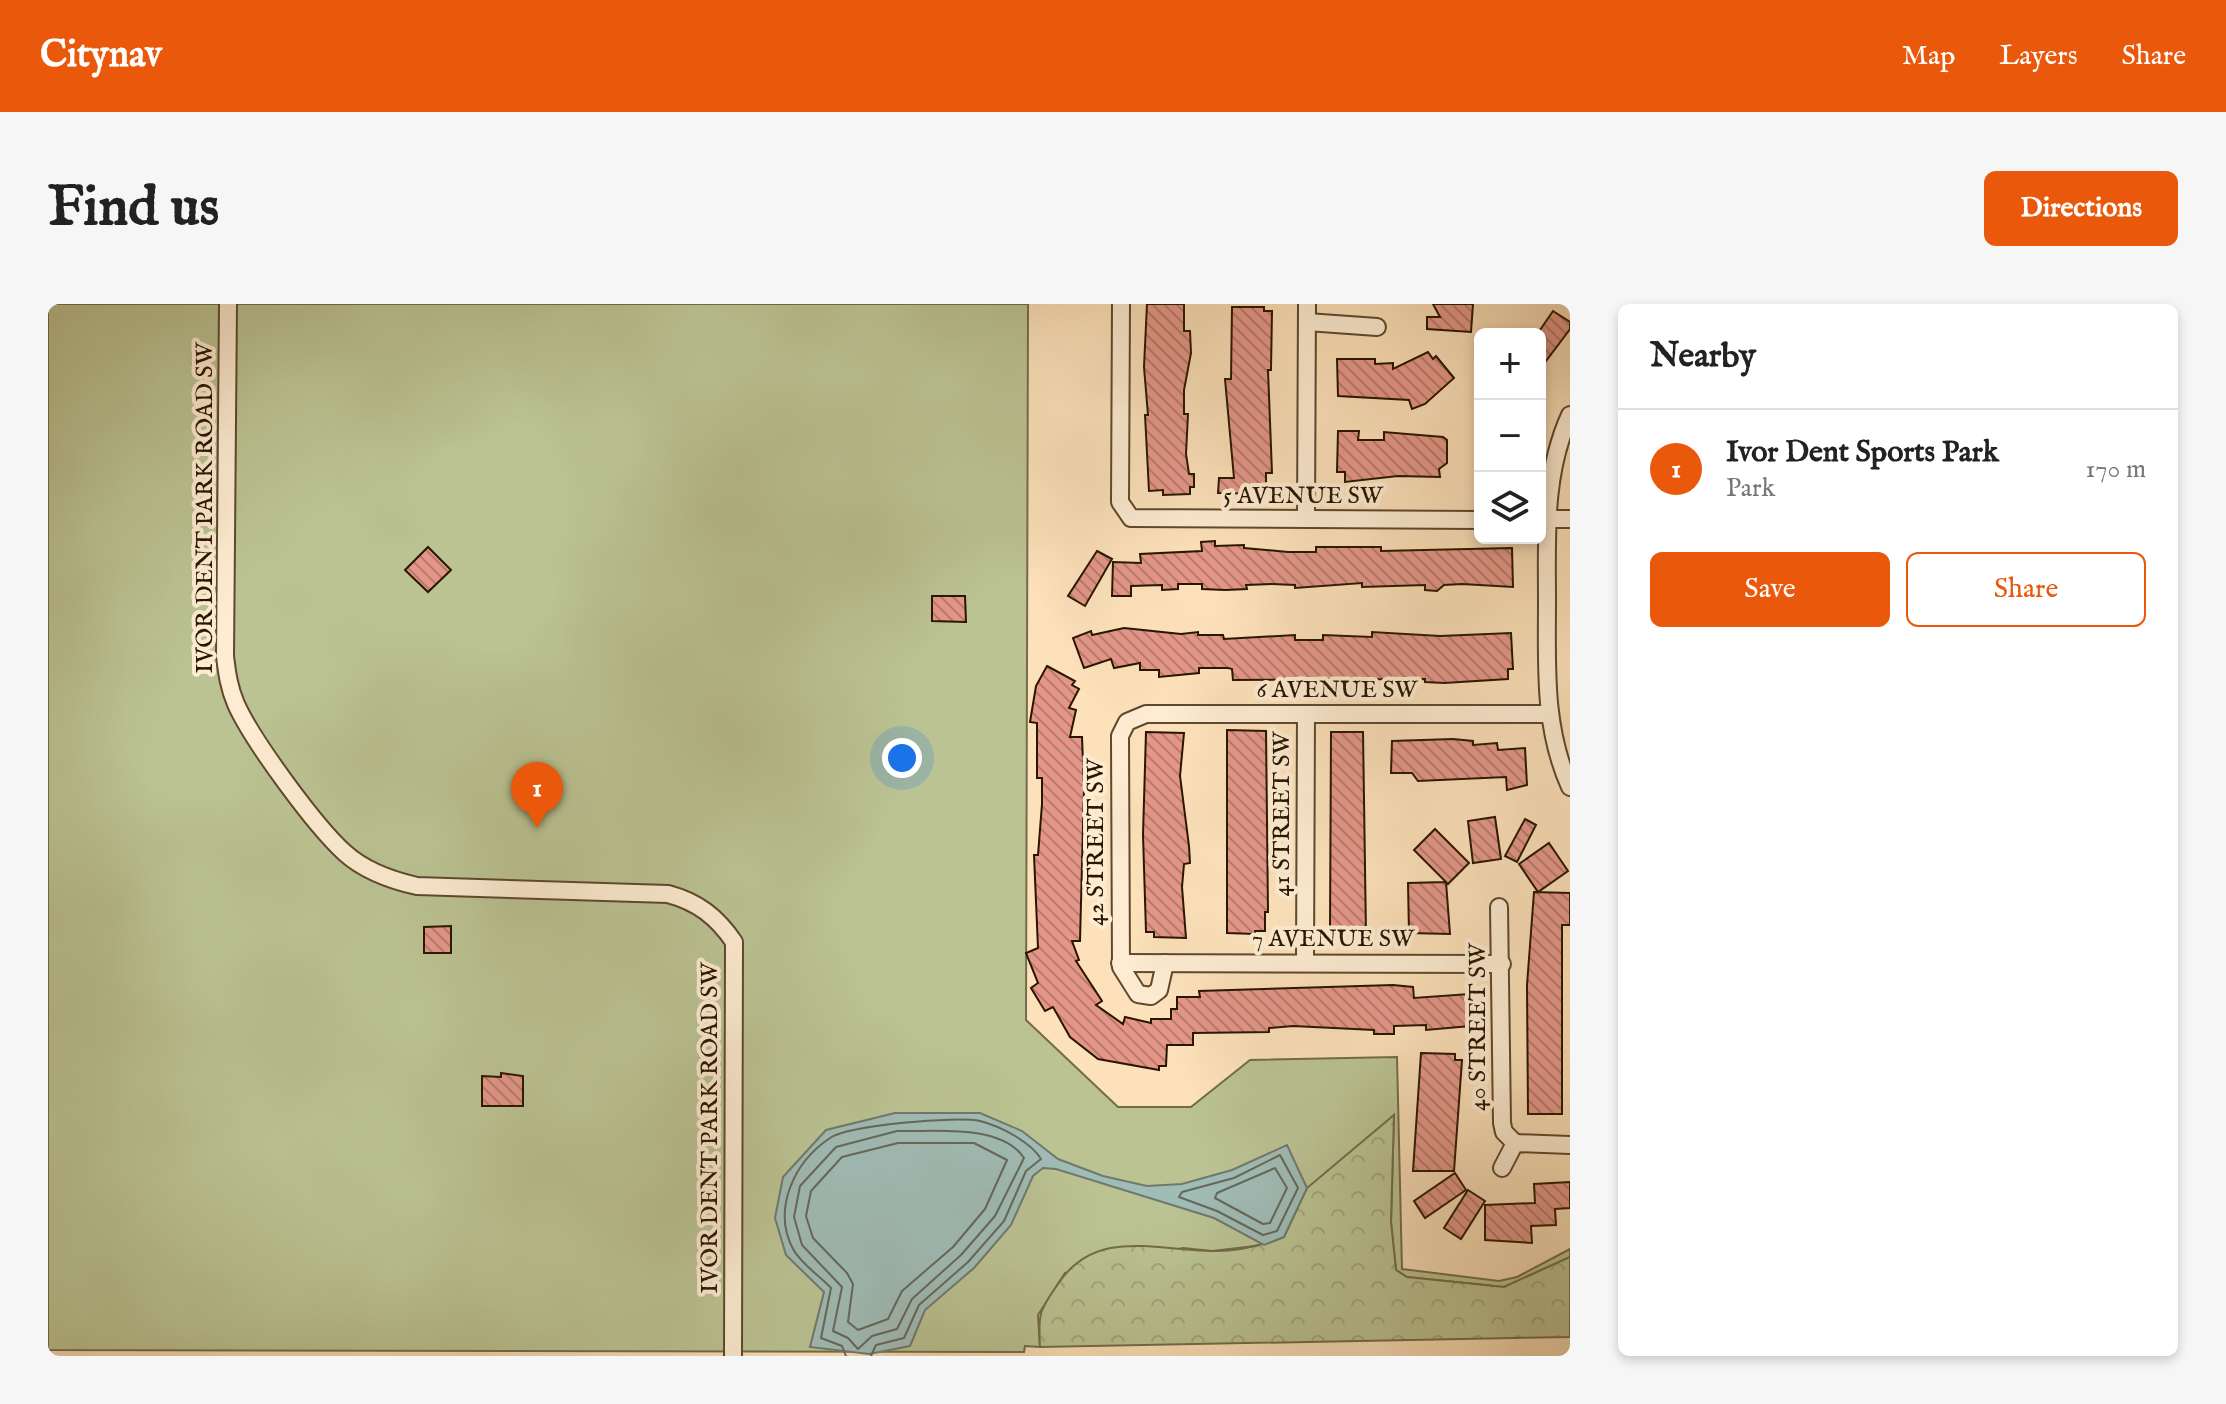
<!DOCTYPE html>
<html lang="en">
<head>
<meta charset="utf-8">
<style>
  body { margin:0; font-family:"IM FELL English",serif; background:#f6f6f6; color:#222 }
  .controls { position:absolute; right:24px; top:24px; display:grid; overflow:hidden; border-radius:12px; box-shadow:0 4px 12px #0003 }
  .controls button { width:72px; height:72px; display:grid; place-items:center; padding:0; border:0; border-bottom:2px solid #e0e0e0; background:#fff; color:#222; font:40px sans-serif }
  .you { position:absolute; left:854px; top:454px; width:28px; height:28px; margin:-20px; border:6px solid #fff; border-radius:50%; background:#1a73e8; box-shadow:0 0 0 12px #1a73e833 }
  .badge { display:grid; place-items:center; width:52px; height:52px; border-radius:50%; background:#ea580c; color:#fff; font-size:26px; font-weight:700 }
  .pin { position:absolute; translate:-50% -66px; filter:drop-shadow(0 2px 4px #0008) }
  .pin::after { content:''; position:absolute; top:42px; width:28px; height:24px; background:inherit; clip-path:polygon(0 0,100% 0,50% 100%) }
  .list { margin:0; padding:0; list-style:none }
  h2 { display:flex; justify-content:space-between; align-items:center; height:104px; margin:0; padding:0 32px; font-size:34px }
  h2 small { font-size:26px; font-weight:400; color:#767676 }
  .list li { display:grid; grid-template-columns:52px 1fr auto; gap:24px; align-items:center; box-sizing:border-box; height:120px; padding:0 32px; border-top:2px solid #e0e0e0 }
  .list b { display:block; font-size:30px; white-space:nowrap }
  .list p { margin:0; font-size:26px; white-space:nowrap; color:#767676 }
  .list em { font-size:26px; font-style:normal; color:#767676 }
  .actions { display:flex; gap:16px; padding:24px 32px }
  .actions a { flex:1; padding:18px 0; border:2px solid #ea580c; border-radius:12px; text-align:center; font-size:28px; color:#ea580c }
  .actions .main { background:#ea580c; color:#fff }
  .icon { flex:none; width:44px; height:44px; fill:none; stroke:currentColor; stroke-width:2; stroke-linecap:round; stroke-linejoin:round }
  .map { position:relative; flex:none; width:1522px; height:1052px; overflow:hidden; border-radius:12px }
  header { display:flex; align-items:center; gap:48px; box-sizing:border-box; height:112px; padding:0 40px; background:#ea580c; color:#fff }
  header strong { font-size:38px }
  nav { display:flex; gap:44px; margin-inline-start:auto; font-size:28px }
  .intro { display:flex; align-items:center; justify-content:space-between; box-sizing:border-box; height:192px; padding:0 48px }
  h1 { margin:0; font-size:56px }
  .button { padding:20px 36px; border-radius:12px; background:#ea580c; color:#fff; font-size:28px; font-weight:700 }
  main { display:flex; gap:48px; padding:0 48px }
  aside { flex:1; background:#fff; border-radius:12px; box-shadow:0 4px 12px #0003 }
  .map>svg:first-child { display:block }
  .green { fill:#bbc393; stroke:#726c4a; stroke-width:2 }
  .forest { fill:url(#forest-crowns); stroke:#726c4a; stroke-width:2 }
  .water { fill:#a0bcb6; stroke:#70796d; stroke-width:2 }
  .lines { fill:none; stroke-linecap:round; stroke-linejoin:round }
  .shore { stroke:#64685b; stroke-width:2 }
  .building { fill:url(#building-back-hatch); stroke:#291500; stroke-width:2 }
  .minor-casing { stroke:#5e482e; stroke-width:20 }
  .minor { stroke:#fdecd2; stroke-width:16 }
  .labels { text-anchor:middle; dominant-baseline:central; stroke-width:8; stroke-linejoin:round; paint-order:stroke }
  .street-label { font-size:24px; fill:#291500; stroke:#fdecd2 }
</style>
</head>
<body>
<header>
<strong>Citynav</strong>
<nav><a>Map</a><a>Layers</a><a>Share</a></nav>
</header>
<div class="intro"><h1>Find us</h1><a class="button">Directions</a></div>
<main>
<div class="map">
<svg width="1522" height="1052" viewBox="0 0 1522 1052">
  <defs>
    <pattern id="forest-crowns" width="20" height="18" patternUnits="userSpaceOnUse" patternTransform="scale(2)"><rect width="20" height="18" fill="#bbc393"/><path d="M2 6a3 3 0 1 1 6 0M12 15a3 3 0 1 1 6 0" fill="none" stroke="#a1a77d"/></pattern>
    <pattern id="building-back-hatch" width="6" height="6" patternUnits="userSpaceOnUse" patternTransform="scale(2)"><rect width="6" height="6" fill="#e49789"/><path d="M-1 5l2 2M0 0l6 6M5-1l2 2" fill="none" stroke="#b97a6e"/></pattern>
  </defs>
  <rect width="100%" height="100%" fill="#fce1ba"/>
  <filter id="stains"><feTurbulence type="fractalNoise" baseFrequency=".0025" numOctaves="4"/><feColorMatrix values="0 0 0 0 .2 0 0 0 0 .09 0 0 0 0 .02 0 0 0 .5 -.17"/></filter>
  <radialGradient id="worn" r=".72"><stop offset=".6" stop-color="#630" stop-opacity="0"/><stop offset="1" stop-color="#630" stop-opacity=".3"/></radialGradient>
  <polygon class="green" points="0,0 980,0 978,716 1070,803 1143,803 1202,756 1349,753 1354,965 1451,977 1469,973 1522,945 1522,953 1456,983 1359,973 1348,966 1343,918 1346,811 1216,941 1164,947 1135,944 1017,969 990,1011 992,1043 977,1042 976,1048 0,1046"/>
  <path class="forest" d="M1346 811 1343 918 1348 966 1359 973 1456 983 1522 953V1033L992 1043C990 1010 991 1007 1010 980 1047 924 1107 946 1163 947 1187 948 1214 941 1236 933L1259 884Z"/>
  <polygon class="water" points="847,809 932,809 974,827 1010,855 1055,872 1099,882 1134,880 1184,866 1239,841 1259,884 1236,933 1216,941 1166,914 1008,865 995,864 985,872 963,921 926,964 877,1006 862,1042 821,1050 762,1043 776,988 738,951 727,914 735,873 778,826"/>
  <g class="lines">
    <g class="shore">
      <path d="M849 827C886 828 953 819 976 854L947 912 913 951 864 995 849 1025 824 1032 810 1045 800 1034 785 1027 794 983 754 941 746 913 752 882 788 843Z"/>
      <polygon points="850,839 926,839 959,856 937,905 905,943 854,987 840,1015 810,1026 800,1018 805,980 799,969 765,934 758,912 763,887 794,853"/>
      <polygon points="1232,851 1250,884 1229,927 1215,931 1169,907 1131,893 1134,888 1186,874"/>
      <polygon points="1227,864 1239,884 1222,919 1215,920 1167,894 1169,889"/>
      <path d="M798 1052 794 1042 773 1034 783 984C772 972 753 960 745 945 724 905 746 858 782 834 801 821 909 812 932 817 952 822 983 838 993 855L978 867 956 917 920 958 871 1001 856 1034 828 1041 823 1052"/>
    </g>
  </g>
  <g class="building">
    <polygon points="1099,0 1136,0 1136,27 1142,27 1143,49 1136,86 1136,110 1140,110 1138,150 1141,170 1146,170 1146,183 1142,183 1142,190 1115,191 1115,186 1101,187 1097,111 1100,111 1096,63"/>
    <polygon points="1385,0 1425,0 1423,28 1379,25 1379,13 1392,13"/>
    <polygon points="1184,3 1216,3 1216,7 1224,7 1223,66 1220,66 1224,169 1218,169 1218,190 1170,189 1171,174 1186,174 1177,75 1183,75"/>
    <polygon points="1505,7 1522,18 1522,25 1492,65 1492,26"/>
    <polygon points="1380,48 1385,55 1388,52 1406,74 1377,100 1364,105 1361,96 1290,92 1289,55 1327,55 1327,60 1345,59 1345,65"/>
    <polygon points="1290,127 1311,127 1310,136 1336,136 1336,128 1395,133 1399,136 1399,159 1391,165 1392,173 1350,172 1297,178 1297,168 1289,168"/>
    <polygon points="1167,237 1167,242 1196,241 1196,244 1240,248 1268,248 1268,243 1333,243 1333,247 1464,244 1465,283 1414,280 1396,281 1389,287 1377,286 1377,281 1314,283 1314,279 1247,284 1247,281 1224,280 1198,281 1199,285 1177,286 1154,285 1154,280 1130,280 1130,285 1114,286 1114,281 1083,282 1083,292 1064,292 1065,258 1093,259 1092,250 1154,247 1153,238"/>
    <polygon points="380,243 403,266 380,288 357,266"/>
    <polygon points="1049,247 1064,255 1037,302 1020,292"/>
    <polygon points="884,292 917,292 918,318 884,317"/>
    <polygon points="1076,324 1133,330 1150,328 1150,331 1175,331 1176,335 1247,331 1247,336 1275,336 1275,331 1324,333 1324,328 1392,332 1463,329 1465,365 1460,365 1460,375 1396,379 1377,378 1377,375 1185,376 1184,365 1180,364 1151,364 1151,369 1111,373 1111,366 1092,366 1092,359 1066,364 1063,355 1036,364 1025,334 1043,327 1044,331"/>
    <polygon points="999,362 1027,377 1024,381 1031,385 1021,404 1028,406 1022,433 1034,433 1036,484 1032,637 1024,637 1031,656 1028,657 1054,697 1048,701 1075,720 1077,713 1103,719 1103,715 1123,715 1123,705 1129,705 1129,693 1152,693 1151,687 1345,681 1365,683 1366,694 1421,690 1422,722 1378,726 1378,721 1346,722 1346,730 1326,730 1326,726 1245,722 1221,724 1221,728 1145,729 1145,741 1119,741 1118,762 1111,762 1111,766 1050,755 1022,733 1005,703 997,707 983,684 990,679 978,649 990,644 986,551 990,551 994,500 994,474 989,474 989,419 982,418 988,382"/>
    <polygon points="1179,426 1218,427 1220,608 1217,608 1217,627 1207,627 1207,630 1179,629"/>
    <polygon points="1098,428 1136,429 1132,472 1141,542 1142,559 1136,560 1134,583 1138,634 1106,633 1106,628 1098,628 1095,531"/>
    <polygon points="1283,428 1315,428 1318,630 1282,627"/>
    <polygon points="1405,435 1425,437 1425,441 1449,439 1450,446 1477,444 1479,481 1459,486 1458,473 1370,477 1364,469 1343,469 1344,437"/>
    <polygon points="1447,513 1453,555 1425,559 1420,517"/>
    <polygon points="1477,515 1488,521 1469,558 1457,552"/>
    <polygon points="1387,525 1421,559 1400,580 1398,578 1402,630 1361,629 1360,579 1398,578 1366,546"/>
    <polygon points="1501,539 1520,567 1490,588 1471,560"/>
    <polygon points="1486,588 1522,589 1522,621 1514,621 1514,810 1480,810 1479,681"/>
    <polygon points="403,622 403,649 376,649 376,623"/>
    <polygon points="1373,749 1407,750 1407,756 1414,756 1406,867 1365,867"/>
    <polygon points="453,769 475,772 475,802 434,802 434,772 453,773"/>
    <polygon points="1407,869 1418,886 1377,914 1366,897"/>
    <polygon points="1522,878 1522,904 1507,905 1508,921 1483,922 1484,939 1437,936 1437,901 1487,899 1486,880"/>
    <polygon points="1420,886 1437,897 1413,935 1396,924"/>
  </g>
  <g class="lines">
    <defs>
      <g id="minor">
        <path d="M180 0 177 352C179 369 181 384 188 400 204 436 267 522 297 549 317 567 342 576 369 582L620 590C650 598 669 613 686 638L685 1052"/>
        <polyline points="1073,0 1072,198 1083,214 1432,216"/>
        <polyline points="1259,18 1329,23"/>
        <path d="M1522 111C1495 170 1499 233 1499 297 1499 361 1495 423 1522 483"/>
        <polyline points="1258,215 1259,0"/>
        <polyline points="1492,215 1522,215"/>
        <polyline points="1451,603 1454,819 1456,828 1467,839"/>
        <polyline points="1072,659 1454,660"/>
        <polyline points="1117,659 1111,686 1103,692 1090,690 1073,663 1072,432 1079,418 1098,410 1500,410"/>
        <polyline points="1257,659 1258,410"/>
        <polyline points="1454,864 1467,839 1522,841"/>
      </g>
    </defs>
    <use href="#minor" class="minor-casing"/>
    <use href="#minor" class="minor"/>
  </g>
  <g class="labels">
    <g class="street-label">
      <text x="1255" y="192">5 AVENUE SW</text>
      <text transform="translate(157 204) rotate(-90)">IVOR DENT PARK ROAD SW</text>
      <text x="1289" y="386">6 AVENUE SW</text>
      <text transform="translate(1234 510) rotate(-90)">41 STREET SW</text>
      <text transform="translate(1048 538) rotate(-90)">42 STREET SW</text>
      <text x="1285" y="635">7 AVENUE SW</text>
      <text transform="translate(1430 723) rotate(-90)">40 STREET SW</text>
      <text transform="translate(662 824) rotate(-90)">IVOR DENT PARK ROAD SW</text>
    </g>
  </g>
  <rect width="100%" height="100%" filter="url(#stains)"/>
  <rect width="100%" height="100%" fill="url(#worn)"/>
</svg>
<div class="controls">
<button>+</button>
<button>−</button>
<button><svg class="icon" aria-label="layers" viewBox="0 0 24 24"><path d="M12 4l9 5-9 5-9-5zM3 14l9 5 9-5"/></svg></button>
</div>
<div class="you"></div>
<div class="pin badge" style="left:489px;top:524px">1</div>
</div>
<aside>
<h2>Nearby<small></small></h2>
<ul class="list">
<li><span class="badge">1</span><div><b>Ivor Dent Sports Park</b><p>Park</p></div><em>170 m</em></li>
</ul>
<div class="actions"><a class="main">Save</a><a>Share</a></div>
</aside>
</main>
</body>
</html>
